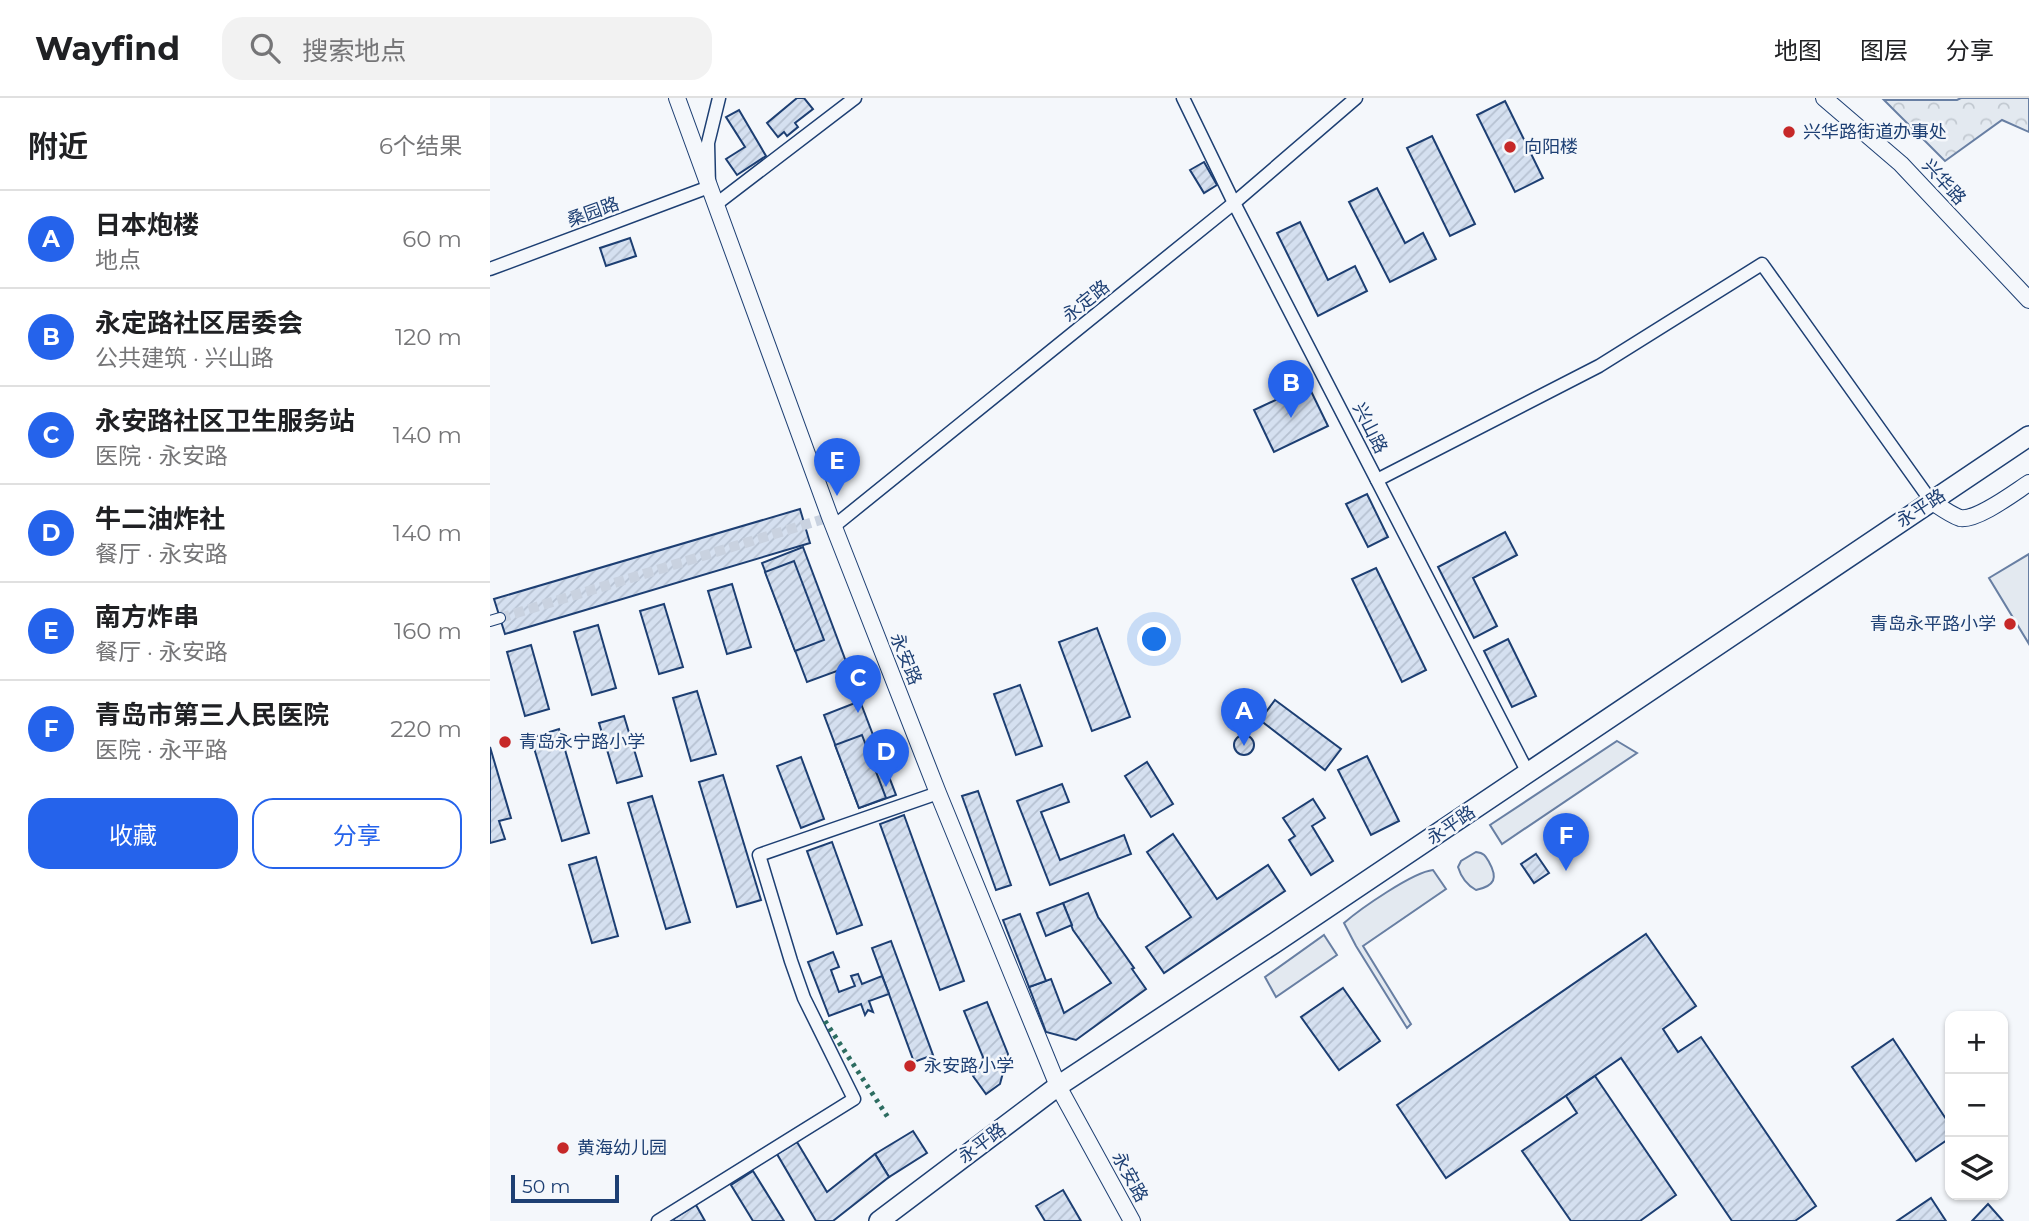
<!DOCTYPE html>
<html lang="zh">
<head>
<meta charset="utf-8">
<style>
  body { margin:0; font-family:Montserrat,"Noto Sans SC",sans-serif; background:#f2f2f2; color:#202124 }
  .controls { position:absolute; right:21px; bottom:21px; display:grid; overflow:hidden; border-radius:14px; box-shadow:0 2px 5px #0004 }
  .controls button { width:63px; height:63px; display:grid; place-items:center; padding:0; border:0; border-bottom:2px solid #e0e0e0; background:#fff; color:#202124; font:35px sans-serif }
  .scale { position:absolute; left:21px; bottom:18px; width:108px; box-sizing:border-box; padding-left:7px; border:4px solid #1d3f73; border-top:0; font-size:19px; line-height:24px; white-space:nowrap; color:#1d3f73; -webkit-text-stroke:5px #f4f7fb; paint-order:stroke }
  .you { position:absolute; left:665px; top:542px; width:24px; height:24px; margin:-18px; border:5px solid #fff; border-radius:50%; background:#1a73e8; box-shadow:0 0 0 10px #1a73e833 }
  .badge { display:grid; place-items:center; width:46px; height:46px; border-radius:50%; background:#2563eb; color:#fff; font-size:23px; font-weight:700 }
  .pin { position:absolute; translate:-50% -58px; filter:drop-shadow(0 2px 4px #0008) }
  .pin::after { content:''; position:absolute; top:37px; width:24px; height:21px; background:inherit; clip-path:polygon(0 0,100% 0,50% 100%) }
  .list { margin:0; padding:0; list-style:none }
  h2 { display:flex; justify-content:space-between; align-items:center; height:91px; margin:0; padding:0 28px; font-size:30px }
  h2 small { font-size:23px; font-weight:400; color:#757577 }
  .list li { display:grid; grid-template-columns:46px 1fr auto; gap:21px; align-items:center; box-sizing:border-box; height:98px; padding:0 28px; border-top:2px solid #e0e0e0 }
  .list b { display:block; font-size:26px; white-space:nowrap }
  .list p { margin:0; font-size:23px; white-space:nowrap; color:#757577 }
  .list em { font-size:23px; font-style:normal; color:#757577 }
  .actions { display:flex; gap:14px; padding:21px 28px }
  .actions a { flex:1; padding:16px 0; border:2px solid #2563eb; border-radius:21px; text-align:center; font-size:24px; color:#2563eb }
  .actions .main { background:#2563eb; color:#fff }
  .icon { flex:none; width:38px; height:38px; fill:none; stroke:currentColor; stroke-width:2; stroke-linecap:round; stroke-linejoin:round }
  .map { position:relative; flex:none; width:1539px; height:1123px; overflow:hidden }
  header { display:flex; align-items:center; gap:42px; box-sizing:border-box; height:98px; padding:0 35px; background:#fff; border-bottom:2px solid #e0e0e0 }
  header strong { font-size:33px }
  nav { display:flex; gap:38px; margin-inline-start:auto; font-size:24px }
  .search { width:490px; height:63px; background:#f2f2f2; display:flex; align-items:center; gap:18px; box-sizing:border-box; padding:0 24px; border-radius:21px; color:#757577; font-size:26px }
  main { display:flex }
  aside { flex:1; background:#fff }
  .map>svg:first-child { display:block }
  .green { fill:#e3e9f0; stroke:#687fa3; stroke-width:2 }
  .forest { fill:url(#forest-crowns); stroke:#687fa3; stroke-width:2 }
  .building { fill:url(#building-hatch); stroke:#1d3f73; stroke-width:2 }
  .lines { fill:none; stroke-linecap:round; stroke-linejoin:round }
  .pedestrian-tunnel { stroke:#c9d2e0; stroke-width:10; stroke-dasharray:10 5; stroke-linecap:butt }
  .pedestrian-casing { stroke:#1d3f73; stroke-width:12 }
  .minor-casing { stroke:#1d3f73; stroke-width:15 }
  .tertiary-casing { stroke:#1d3f73; stroke-width:18 }
  .secondary-casing { stroke:#1d3f73; stroke-width:22 }
  .pedestrian { stroke:#f4f7fb; stroke-width:10 }
  .minor { stroke:#f4f7fb; stroke-width:12 }
  .tertiary { stroke:#f4f7fb; stroke-width:16 }
  .secondary { stroke:#f4f7fb; stroke-width:19 }
  .hedge { stroke:#2c6c60; stroke-width:5; stroke-dasharray:3.5 5; stroke-linecap:butt }
  .poi-dot { fill:#c62828; stroke:#f4f7fb; stroke-width:2.5 }
  .labels { text-anchor:middle; dominant-baseline:central; stroke-width:5; stroke-linejoin:round; paint-order:stroke }
  .poi-label { font-size:18px; fill:#1d3f73; stroke:#f4f7fb; text-anchor:start }
  .street-label { font-size:18px; fill:#1d3f73; stroke:#f4f7fb }
</style>
</head>
<body>
<header>
<strong>Wayfind</strong>
<div class="search"><svg class="icon" aria-label="search" viewBox="0 0 24 24"><circle cx="10" cy="10" r="6"/><path d="M15 15l6 6"/></svg>搜索地点</div>
<nav><a>地图</a><a>图层</a><a>分享</a></nav>
</header>
<main>
<aside>
<h2>附近<small>6个结果</small></h2>
<ul class="list">
<li><span class="badge">A</span><div><b>日本炮楼</b><p>地点</p></div><em>60 m</em></li>
<li><span class="badge">B</span><div><b>永定路社区居委会</b><p>公共建筑 · 兴山路</p></div><em>120 m</em></li>
<li><span class="badge">C</span><div><b>永安路社区卫生服务站</b><p>医院 · 永安路</p></div><em>140 m</em></li>
<li><span class="badge">D</span><div><b>牛二油炸社</b><p>餐厅 · 永安路</p></div><em>140 m</em></li>
<li><span class="badge">E</span><div><b>南方炸串</b><p>餐厅 · 永安路</p></div><em>160 m</em></li>
<li><span class="badge">F</span><div><b>青岛市第三人民医院</b><p>医院 · 永平路</p></div><em>220 m</em></li>
</ul>
<div class="actions"><a class="main">收藏</a><a>分享</a></div>
</aside>
<div class="map">
<svg width="1539" height="1123" viewBox="0 0 1539 1123">
  <defs>
    <pattern id="forest-crowns" width="20" height="18" patternUnits="userSpaceOnUse" patternTransform="scale(1.75)"><rect width="20" height="18" fill="#e3e9f0"/><path d="M2 6a3 3 0 1 1 6 0M12 15a3 3 0 1 1 6 0" fill="none" stroke="#c2c9d1"/></pattern>
    <pattern id="building-hatch" width="6" height="6" patternUnits="userSpaceOnUse" patternTransform="scale(1.75)"><rect width="6" height="6" fill="#d5e0f0"/><path d="M-1 1l2-2M0 6l6-6M5 7l2-2" fill="none" stroke="#b6c1d1"/></pattern>
  </defs>
  <rect width="100%" height="100%" fill="#f4f7fb"/>
  <g class="green">
    <polygon points="1539,456 1539,546 1499,480"/>
    <polygon points="1127,643 1147,655 1012,746 1000,727"/>
    <path d="M986 754C994 755 995 757 999 764 1008 780 1005 788 986 792 977 787 971 779 968 769L971 763Z"/>
    <path d="M943 772 956 791 873 848 921 926 917 930 866 848 854 825C870 811 923 774 943 772Z"/>
    <polygon points="834,837 847,857 786,899 775,879"/>
  </g>
  <polygon class="forest" points="1471,0 1539,0 1539,34 1512,22 1455,63 1394,2 1467,2"/>
  <g class="building">
    <polygon points="307,0 314,0 323,11 305,25 308,29 297,38 294,34 288,39 277,25"/>
    <polygon points="1015,3 1053,80 1025,94 987,17"/>
    <polygon points="249,12 276,58 247,77 236,61 255,49 236,19"/>
    <polygon points="942,38 985,126 960,138 917,50"/>
    <polygon points="714,64 727,87 714,95 700,72"/>
    <polygon points="887,90 915,145 933,135 946,161 900,184 859,104"/>
    <polygon points="810,124 838,182 865,168 877,193 828,218 787,135"/>
    <polygon points="140,140 146,158 116,168 110,150"/>
    <polygon points="818,287 838,328 784,354 764,312"/>
    <polygon points="877,396 898,439 878,449 856,406"/>
    <polygon points="310,411 320,445 15,536 4,501"/>
    <polygon points="1015,434 1027,457 983,480 1007,528 984,540 948,469"/>
    <polygon points="313,449 358,569 317,584 272,465"/>
    <polygon points="304,463 334,542 305,553 275,474"/>
    <polygon points="886,470 936,572 912,584 862,481"/>
    <polygon points="242,486 261,549 237,556 218,493"/>
    <polygon points="174,506 193,569 169,576 150,513"/>
    <polygon points="108,527 126,590 102,597 84,534"/>
    <polygon points="607,530 640,619 602,633 569,544"/>
    <polygon points="1018,541 1046,598 1022,609 994,553"/>
    <polygon points="41,547 59,611 35,618 17,554"/>
    <polygon points="530,587 552,648 526,657 504,596"/>
    <polygon points="207,593 226,656 201,663 183,600"/>
    <polygon points="785,602 851,651 835,672 770,622"/>
    <polygon points="370,603 406,697 369,710 334,617"/>
    <polygon points="134,618 152,678 127,685 109,625"/>
    <polygon points="69,631 99,735 72,743 41,640"/>
    <polygon points="372,637 396,700 369,710 345,647"/>
    <circle cx="754" cy="647" r="10"/>
    <polygon points="0,649 21,720 9,723 15,741 0,745"/>
    <polygon points="877,658 909,723 881,737 848,672"/>
    <polygon points="311,659 334,721 311,730 287,668"/>
    <polygon points="657,664 683,706 661,719 635,678"/>
    <polygon points="233,677 271,802 247,809 209,684"/>
    <polygon points="572,686 579,704 551,714 570,762 634,737 641,756 560,787 527,703"/>
    <polygon points="488,693 521,787 506,792 472,698"/>
    <polygon points="162,698 200,824 176,831 138,705"/>
    <polygon points="823,701 835,720 822,728 843,763 821,777 799,742 805,738 793,720"/>
    <polygon points="414,717 474,883 450,892 390,726"/>
    <polygon points="683,736 727,801 778,767 795,793 674,875 656,849 701,819 657,754"/>
    <polygon points="342,744 372,827 347,836 317,753"/>
    <polygon points="1046,756 1059,775 1044,785 1031,766"/>
    <polygon points="106,759 128,838 102,845 79,767"/>
    <polygon points="598,795 608,819 644,870 642,871 656,891 586,942 556,934 539,889 561,881 574,915 621,885 583,832 573,805"/>
    <polygon points="573,805 582,827 556,838 547,815"/>
    <polygon points="530,816 556,883 539,889 513,822"/>
    <polygon points="1156,836 1206,908 1173,931 1188,954 1211,939 1326,1108 1305,1123 1242,1123 1131,960 956,1080 907,1007"/>
    <polygon points="401,843 443,957 424,964 382,850"/>
    <polygon points="343,854 349,869 341,872 349,894 365,888 361,878 368,876 372,886 392,878 399,896 379,903 383,914 378,912 375,917 371,906 339,918 318,864"/>
    <polygon points="853,890 890,943 849,972 811,919"/>
    <polygon points="497,904 518,956 510,986 496,996 483,978 489,973 493,959 474,913"/>
    <polygon points="1403,941 1460,1027 1460,1040 1426,1063 1362,969"/>
    <polygon points="1105,978 1186,1097 1150,1123 1081,1123 1032,1053 1087,1015 1076,998"/>
    <polygon points="423,1033 437,1055 399,1079 385,1056"/>
    <polygon points="307,1044 337,1094 385,1056 399,1079 343,1123 326,1123 287,1056"/>
    <polygon points="263,1073 294,1123 263,1123 241,1087"/>
    <polygon points="573,1092 591,1123 555,1123 546,1108"/>
    <polygon points="1441,1100 1456,1123 1407,1123"/>
    <polygon points="1498,1106 1513,1123 1482,1123"/>
    <polygon points="206,1107 215,1123 185,1123 183,1121"/>
  </g>
  <g class="lines">
    <polyline class="pedestrian-tunnel" points="10,520 340,419"/>
    <defs>
      <polyline id="pedestrian" points="0,523 10,520"/>
      <g id="minor">
        <polyline points="693,0 744,105 1038,675"/>
        <polyline points="225,107 365,0"/>
        <polyline points="0,171 219,89 218,45 229,0"/>
        <polyline points="887,382 1109,268 1272,166 1441,403"/>
        <polyline points="343,429 744,105 866,0"/>
        <polyline points="168,1123 364,1001 314,900 301,863 269,757 448,695"/>
      </g>
      <g id="tertiary">
        <polyline points="187,0 340,419 448,695 568,988 642,1123"/>
        <polyline points="1334,0 1411,66 1539,202"/>
        <path d="M1441 403C1450 409 1461 417 1470 420 1487 423 1525 394 1539 385"/>
      </g>
      <polyline id="secondary" points="389,1123 568,988 783,846 1539,338"/>
    </defs>
    <use href="#pedestrian" class="pedestrian-casing"/>
    <use href="#minor" class="minor-casing"/>
    <use href="#tertiary" class="tertiary-casing"/>
    <use href="#secondary" class="secondary-casing"/>
    <use href="#pedestrian" class="pedestrian"/>
    <use href="#minor" class="minor"/>
    <use href="#tertiary" class="tertiary"/>
    <use href="#secondary" class="secondary"/>
    <polyline class="hedge" points="335,923 399,1021"/>
  </g>
  <g class="poi-dot">
    <circle cx="1299" cy="34" r="7"/>
    <circle cx="1020" cy="49" r="7"/>
    <circle cx="1520" cy="526" r="7"/>
    <circle cx="15" cy="644" r="7"/>
    <circle cx="420" cy="968" r="7"/>
    <circle cx="73" cy="1050" r="7"/>
  </g>
  <g class="labels">
    <g class="poi-label">
      <text x="1313" y="34">兴华路街道办事处</text>
      <text x="1034" y="49">向阳楼</text>
      <text x="1506" y="526" text-anchor="end">青岛永平路小学</text>
      <text x="29" y="644">青岛永宁路小学</text>
      <text x="434" y="968">永安路小学</text>
      <text x="87" y="1050">黄海幼儿园</text>
    </g>
    <g class="street-label">
      <text transform="translate(1454 84) rotate(47)">兴华路</text>
      <text transform="translate(103 114) rotate(-20)">桑园路</text>
      <text transform="translate(596 203) rotate(-39)">永定路</text>
      <text transform="translate(880 330) rotate(63)">兴山路</text>
      <text transform="translate(1431 410) rotate(-33)">永平路</text>
      <text transform="translate(416 561) rotate(68)">永安路</text>
      <text transform="translate(961 727) rotate(-34)">永平路</text>
      <text transform="translate(492 1045) rotate(-37)">永平路</text>
      <text transform="translate(640 1079) rotate(61)">永安路</text>
    </g>
  </g>
</svg>
<div class="controls">
<button>+</button>
<button>−</button>
<button><svg class="icon" aria-label="layers" viewBox="0 0 24 24"><path d="M12 4l9 5-9 5-9-5zM3 14l9 5 9-5"/></svg></button>
</div>
<div class="scale">50 m</div>
<div class="you"></div>
<div class="pin badge" style="left:754px;top:648px">A</div>
<div class="pin badge" style="left:801px;top:320px">B</div>
<div class="pin badge" style="left:368px;top:615px">C</div>
<div class="pin badge" style="left:396px;top:689px">D</div>
<div class="pin badge" style="left:347px;top:398px">E</div>
<div class="pin badge" style="left:1076px;top:773px">F</div>
</div>
</main>
</body>
</html>
